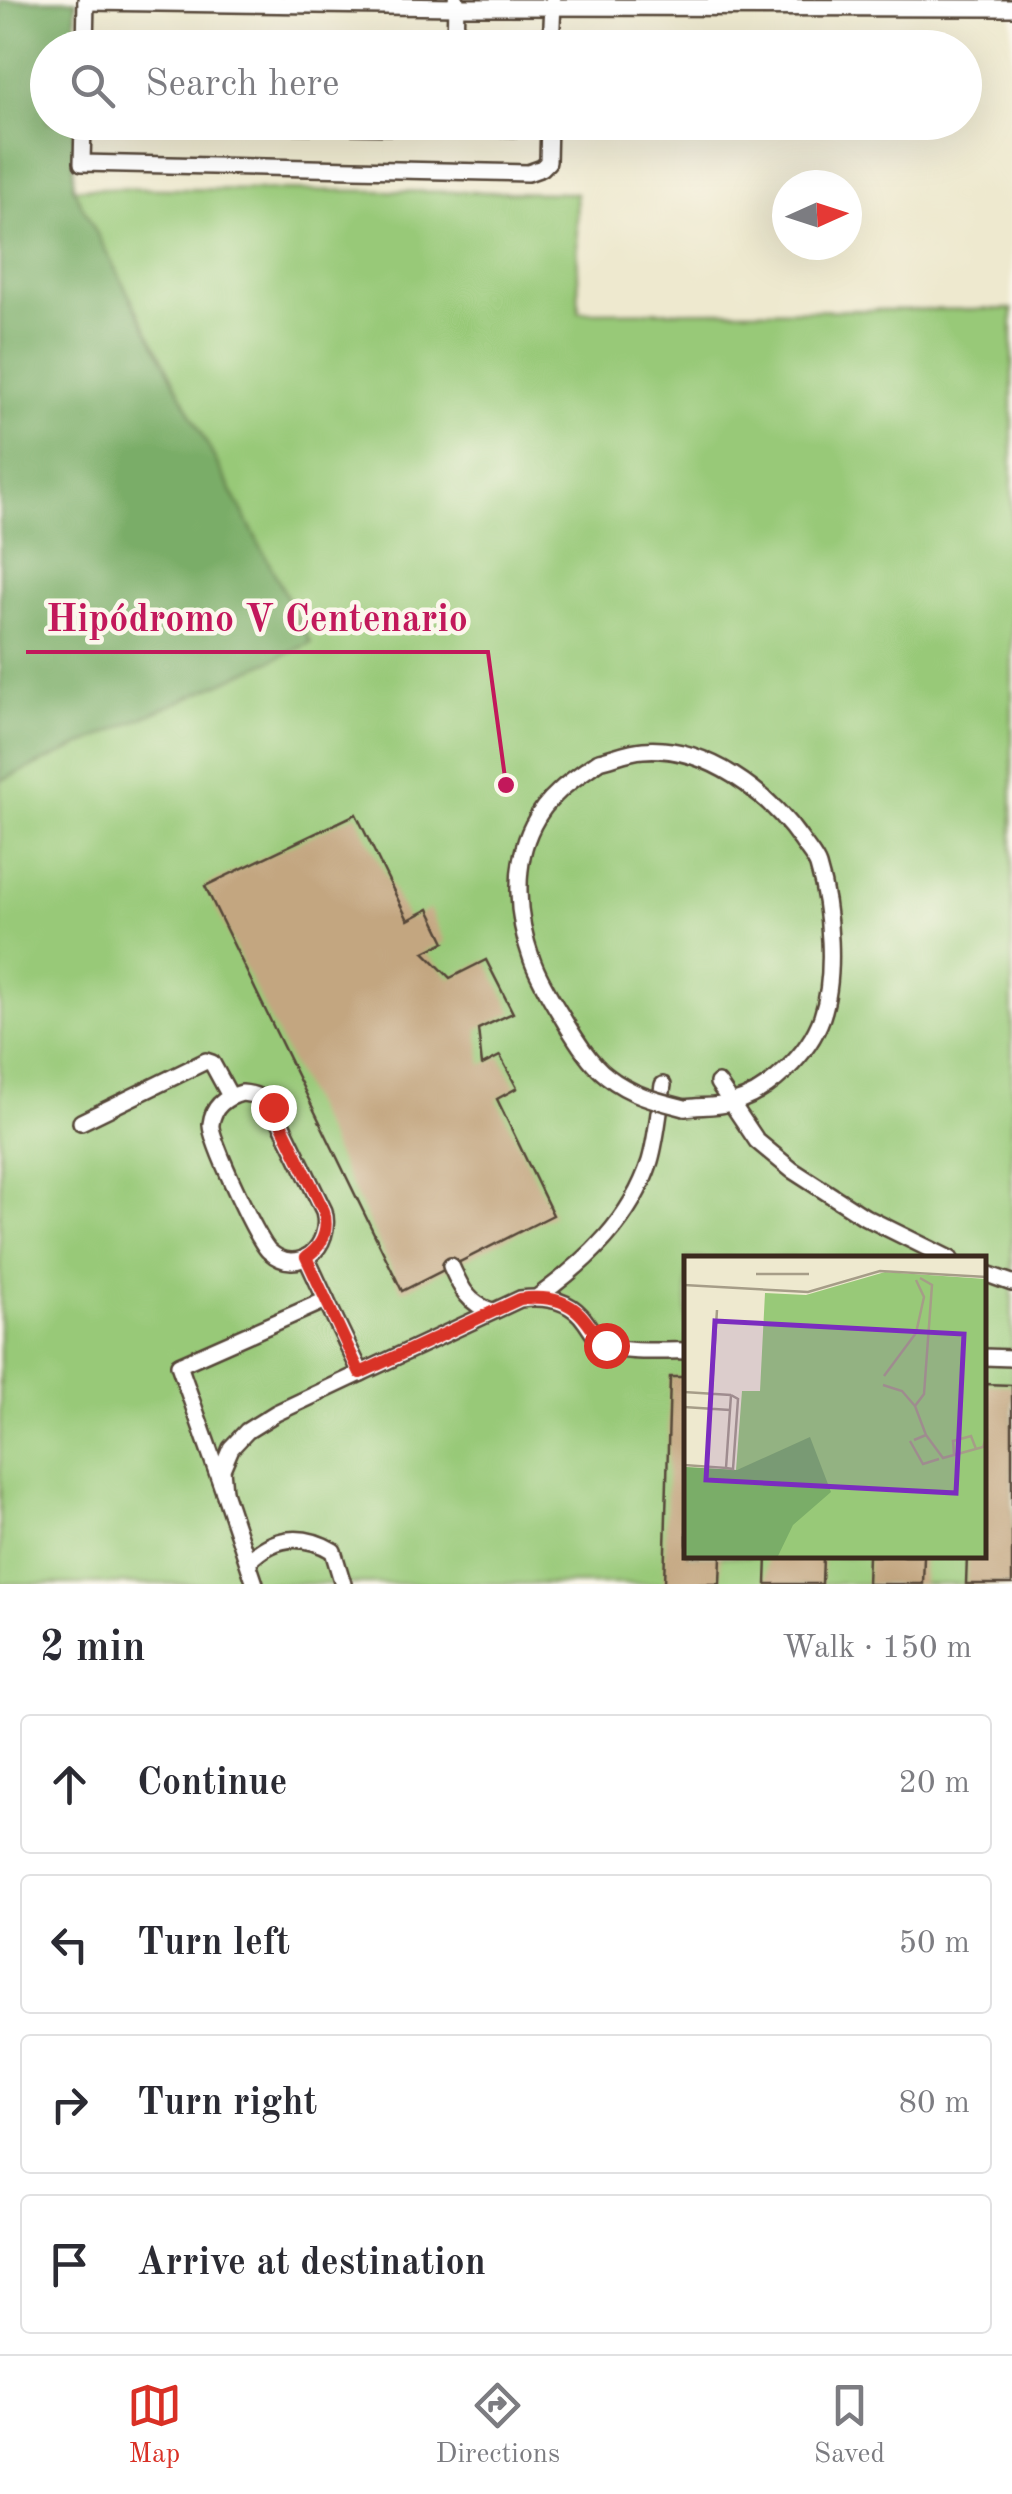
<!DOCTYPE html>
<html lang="en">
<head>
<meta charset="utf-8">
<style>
  body { margin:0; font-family:"Old Standard TT",serif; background:#f2f2f3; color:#2b2b33 }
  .compass { position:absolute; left:772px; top:170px; width:90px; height:90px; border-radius:50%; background:#fff; box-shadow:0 10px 40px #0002; rotate:87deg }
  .stop { position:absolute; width:30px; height:30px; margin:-22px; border:8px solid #d93025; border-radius:50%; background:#fff }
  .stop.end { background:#d93025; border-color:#fff; box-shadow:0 2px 10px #0008 }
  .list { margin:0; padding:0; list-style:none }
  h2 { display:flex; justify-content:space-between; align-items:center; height:130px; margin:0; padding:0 40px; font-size:42px }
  h2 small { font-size:32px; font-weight:400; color:#7c7c81 }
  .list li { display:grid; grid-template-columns:65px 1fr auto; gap:30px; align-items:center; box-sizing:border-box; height:140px; margin:0 20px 20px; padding:0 20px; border:2px solid #e1e1e2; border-radius:10px }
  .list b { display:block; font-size:38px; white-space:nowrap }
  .list em { font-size:32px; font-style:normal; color:#7c7c81 }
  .icon { flex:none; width:55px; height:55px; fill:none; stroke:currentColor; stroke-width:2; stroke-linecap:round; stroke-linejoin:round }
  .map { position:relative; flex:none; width:1012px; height:1584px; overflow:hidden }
  .search { position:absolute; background:#fff; box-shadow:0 10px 40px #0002; left:30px; right:30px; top:30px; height:110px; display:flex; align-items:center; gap:25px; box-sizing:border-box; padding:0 35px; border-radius:55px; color:#7c7c81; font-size:38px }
  .sheet { height:770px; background:#fff }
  nav { display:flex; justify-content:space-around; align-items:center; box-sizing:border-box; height:140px; border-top:2px solid #e1e1e2; background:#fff; font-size:28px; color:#7c7c81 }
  nav a { display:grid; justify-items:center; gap:5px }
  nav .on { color:#d93025 }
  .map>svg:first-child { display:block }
  .green { fill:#98c978; stroke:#6a7a4b; stroke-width:2.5; fill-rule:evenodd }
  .forest { fill:#7aad68; stroke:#5a6c43; stroke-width:2.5 }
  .building { fill:#c3a680 }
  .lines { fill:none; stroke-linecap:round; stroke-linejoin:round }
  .service-casing { stroke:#564739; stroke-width:20 }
  .service { stroke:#fff; stroke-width:15 }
  .service-bridge-casing { stroke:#564739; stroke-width:20; stroke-linecap:butt }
  .service-bridge { stroke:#fff; stroke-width:15 }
  .route { stroke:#d93025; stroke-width:12 }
  .inset-road { fill:none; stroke:#a69d88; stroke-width:2.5 }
  .view { fill:#7b2cbf; fill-opacity:0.15; stroke:#7b2cbf; stroke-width:5 }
  .inset-edge { fill:none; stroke:#3b2a1e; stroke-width:5 }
  .leader { fill:none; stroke:#c2185b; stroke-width:4 }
  .callout-dot { fill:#c2185b; stroke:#fbf7ec; stroke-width:4 }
  .callout-label { font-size:38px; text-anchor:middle; font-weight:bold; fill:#c2185b; stroke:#fbf7ec; stroke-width:9; stroke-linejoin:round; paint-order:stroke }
</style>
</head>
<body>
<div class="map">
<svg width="1012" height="1584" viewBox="0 0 1012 1584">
  <rect width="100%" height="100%" fill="#fbf7ec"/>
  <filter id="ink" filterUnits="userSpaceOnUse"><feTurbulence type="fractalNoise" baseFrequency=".01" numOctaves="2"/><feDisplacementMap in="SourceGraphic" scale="20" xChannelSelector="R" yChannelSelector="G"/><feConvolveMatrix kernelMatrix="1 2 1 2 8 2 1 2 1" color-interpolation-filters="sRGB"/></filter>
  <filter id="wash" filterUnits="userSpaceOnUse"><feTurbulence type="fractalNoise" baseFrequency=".0048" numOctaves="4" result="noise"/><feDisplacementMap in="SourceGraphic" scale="40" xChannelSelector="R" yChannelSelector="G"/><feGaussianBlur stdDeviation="2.25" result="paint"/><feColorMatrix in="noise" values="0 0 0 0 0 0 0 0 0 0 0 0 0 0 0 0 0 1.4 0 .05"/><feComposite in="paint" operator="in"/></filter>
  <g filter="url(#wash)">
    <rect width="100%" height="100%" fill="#eee9cf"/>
    <path class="green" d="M0 0H76L75 47 48 48V122L74 123 73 188 576 193 579 312 1012 309V1584H0ZM687 1259H984V1556H687Z"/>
    <polygon class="forest" points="0,0 76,0 75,47 48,48 48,122 74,123 73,188 311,643 0,781"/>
    <g id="blocks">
      <g class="building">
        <polygon points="356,814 408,920 429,909 445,942 424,952 450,978 486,960 513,1013 478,1029 482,1065 500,1056 517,1088 497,1099 553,1215 402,1291 205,886"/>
        <polygon points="670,1377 687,1377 687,1556 721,1556 720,1584 664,1584"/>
        <polygon points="984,1384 1012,1385 1012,1584 966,1584 967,1556 984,1556"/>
        <polygon points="767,1556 823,1556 822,1584 766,1584"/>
        <polygon points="868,1556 924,1556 923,1584 867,1584"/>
      </g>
    </g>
  </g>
  <g filter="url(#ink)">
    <use href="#blocks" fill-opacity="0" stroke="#564739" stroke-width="2.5"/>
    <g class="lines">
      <defs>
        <g id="service">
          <polyline points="86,2 456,7 1012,8"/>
          <polyline points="85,48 86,0"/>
          <polyline points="455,48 456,0"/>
          <polyline points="551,48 553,2"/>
          <polyline points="83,122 549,129"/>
          <polyline points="83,124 82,163 528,173 542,168 548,162 549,122"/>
          <path d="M599 761C613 758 628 751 643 750 706 745 768 792 802 841 807 849 815 857 818 866 831 908 836 976 822 1017 809 1054 768 1094 731 1103 717 1107 700 1106 685 1108"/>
          <polyline points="718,1083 757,1141 792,1170 865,1217 950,1259"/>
          <path d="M242 1093C255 1094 263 1098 273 1107L324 1211C333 1246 298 1278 269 1251 258 1241 209 1138 211 1124 213 1106 226 1097 242 1093Z"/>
          <polyline points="81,1122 206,1061 212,1063 230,1096"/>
          <path d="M451 1266C461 1288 468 1304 492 1311"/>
          <polyline points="984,1273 1012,1283"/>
          <path d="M539 1296C587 1261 631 1220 650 1161 657 1137 659 1109 663 1085"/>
          <path d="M326 1300 361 1373 520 1299C544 1296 570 1299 585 1321 591 1329 596 1340 606 1345 623 1354 667 1350 687 1351"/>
          <polyline points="984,1357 1012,1358"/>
          <polyline points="224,1492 179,1365 326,1300 306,1257"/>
          <path d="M248 1562C273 1536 303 1533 333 1551L343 1584"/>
          <polyline points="255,1584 224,1492 222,1469 231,1448 247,1431 276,1413 361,1373"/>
        </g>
      </defs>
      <use href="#service" class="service-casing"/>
      <use href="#service" class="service"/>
      <defs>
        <path id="service-bridge" d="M599 761C573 779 547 796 533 825 512 866 517 918 532 960 540 982 553 1002 565 1022 576 1040 590 1063 607 1076 631 1095 657 1101 685 1108"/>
      </defs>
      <use href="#service-bridge" class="service-bridge-casing"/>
      <use href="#service-bridge" class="service-bridge"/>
    </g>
  </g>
  <g class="lines" filter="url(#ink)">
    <path class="route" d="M273 1107 324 1211C329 1231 323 1246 306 1257L360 1373 520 1299C541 1296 564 1298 580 1314 590 1324 595 1336 606 1345"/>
  </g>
  <g transform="translate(684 1256)">
    <rect width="302" height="302" fill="#eee9cf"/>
    <path d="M201 16 302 23V302H0V211L52 214 58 135H76L81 37 122 39Z" fill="#98c978"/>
    <path d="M126 181 147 236 109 269 93 302H0V211L53 214Z" fill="#7aad68"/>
    <path class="inset-road" d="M72 18H125M0 29 124 36 196 15 303 21M200 120 232 77 240 41 232 24M199 129 218 135 231 150M0 136 47 139M0 151 46 154M242 179 259 202 299 191 303 178M230 184 242 179 231 150 240 138 248 29 236 22M226 185 239 208 255 203M270 198 269 185 287 180 292 193M0 209 42 212 47 139M23 211 33 54M42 212 49 213 54 143 47 139"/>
    <path class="view" d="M31 65 280 78 272 237 22 224Z"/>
    <rect width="302" height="302" class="inset-edge"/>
  </g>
  <path class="leader" d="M506 785L488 652H26"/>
  <circle class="callout-dot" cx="506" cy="785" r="10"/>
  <g class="callout-label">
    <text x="257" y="631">Hipódromo V Centenario</text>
  </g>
</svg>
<svg class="compass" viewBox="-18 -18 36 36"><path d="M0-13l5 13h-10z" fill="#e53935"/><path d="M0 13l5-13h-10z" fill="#7c7c81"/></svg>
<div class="stop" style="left:606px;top:1345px"></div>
<div class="stop end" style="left:273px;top:1107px"></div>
<div class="search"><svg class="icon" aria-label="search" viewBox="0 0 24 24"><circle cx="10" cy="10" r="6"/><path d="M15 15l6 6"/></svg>Search here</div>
</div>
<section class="sheet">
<h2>2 min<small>Walk · 150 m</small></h2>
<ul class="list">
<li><svg class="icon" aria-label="ahead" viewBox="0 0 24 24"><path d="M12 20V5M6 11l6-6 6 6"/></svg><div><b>Continue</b></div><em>20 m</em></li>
<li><svg class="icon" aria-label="left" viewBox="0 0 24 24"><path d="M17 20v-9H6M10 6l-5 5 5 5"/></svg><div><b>Turn left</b></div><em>50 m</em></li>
<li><svg class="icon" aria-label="right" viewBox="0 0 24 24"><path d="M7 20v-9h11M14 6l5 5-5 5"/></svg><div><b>Turn right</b></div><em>80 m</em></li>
<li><svg class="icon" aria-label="arrive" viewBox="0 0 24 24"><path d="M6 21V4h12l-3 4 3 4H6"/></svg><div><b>Arrive at destination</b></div></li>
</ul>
</section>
<nav>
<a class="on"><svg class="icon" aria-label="map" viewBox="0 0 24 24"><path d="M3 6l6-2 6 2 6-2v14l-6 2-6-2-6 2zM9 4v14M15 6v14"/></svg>Map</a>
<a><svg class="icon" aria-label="directions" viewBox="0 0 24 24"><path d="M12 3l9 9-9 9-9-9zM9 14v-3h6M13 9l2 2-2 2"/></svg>Directions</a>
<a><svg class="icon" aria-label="saved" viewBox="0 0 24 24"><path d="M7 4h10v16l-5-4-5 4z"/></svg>Saved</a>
</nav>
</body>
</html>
